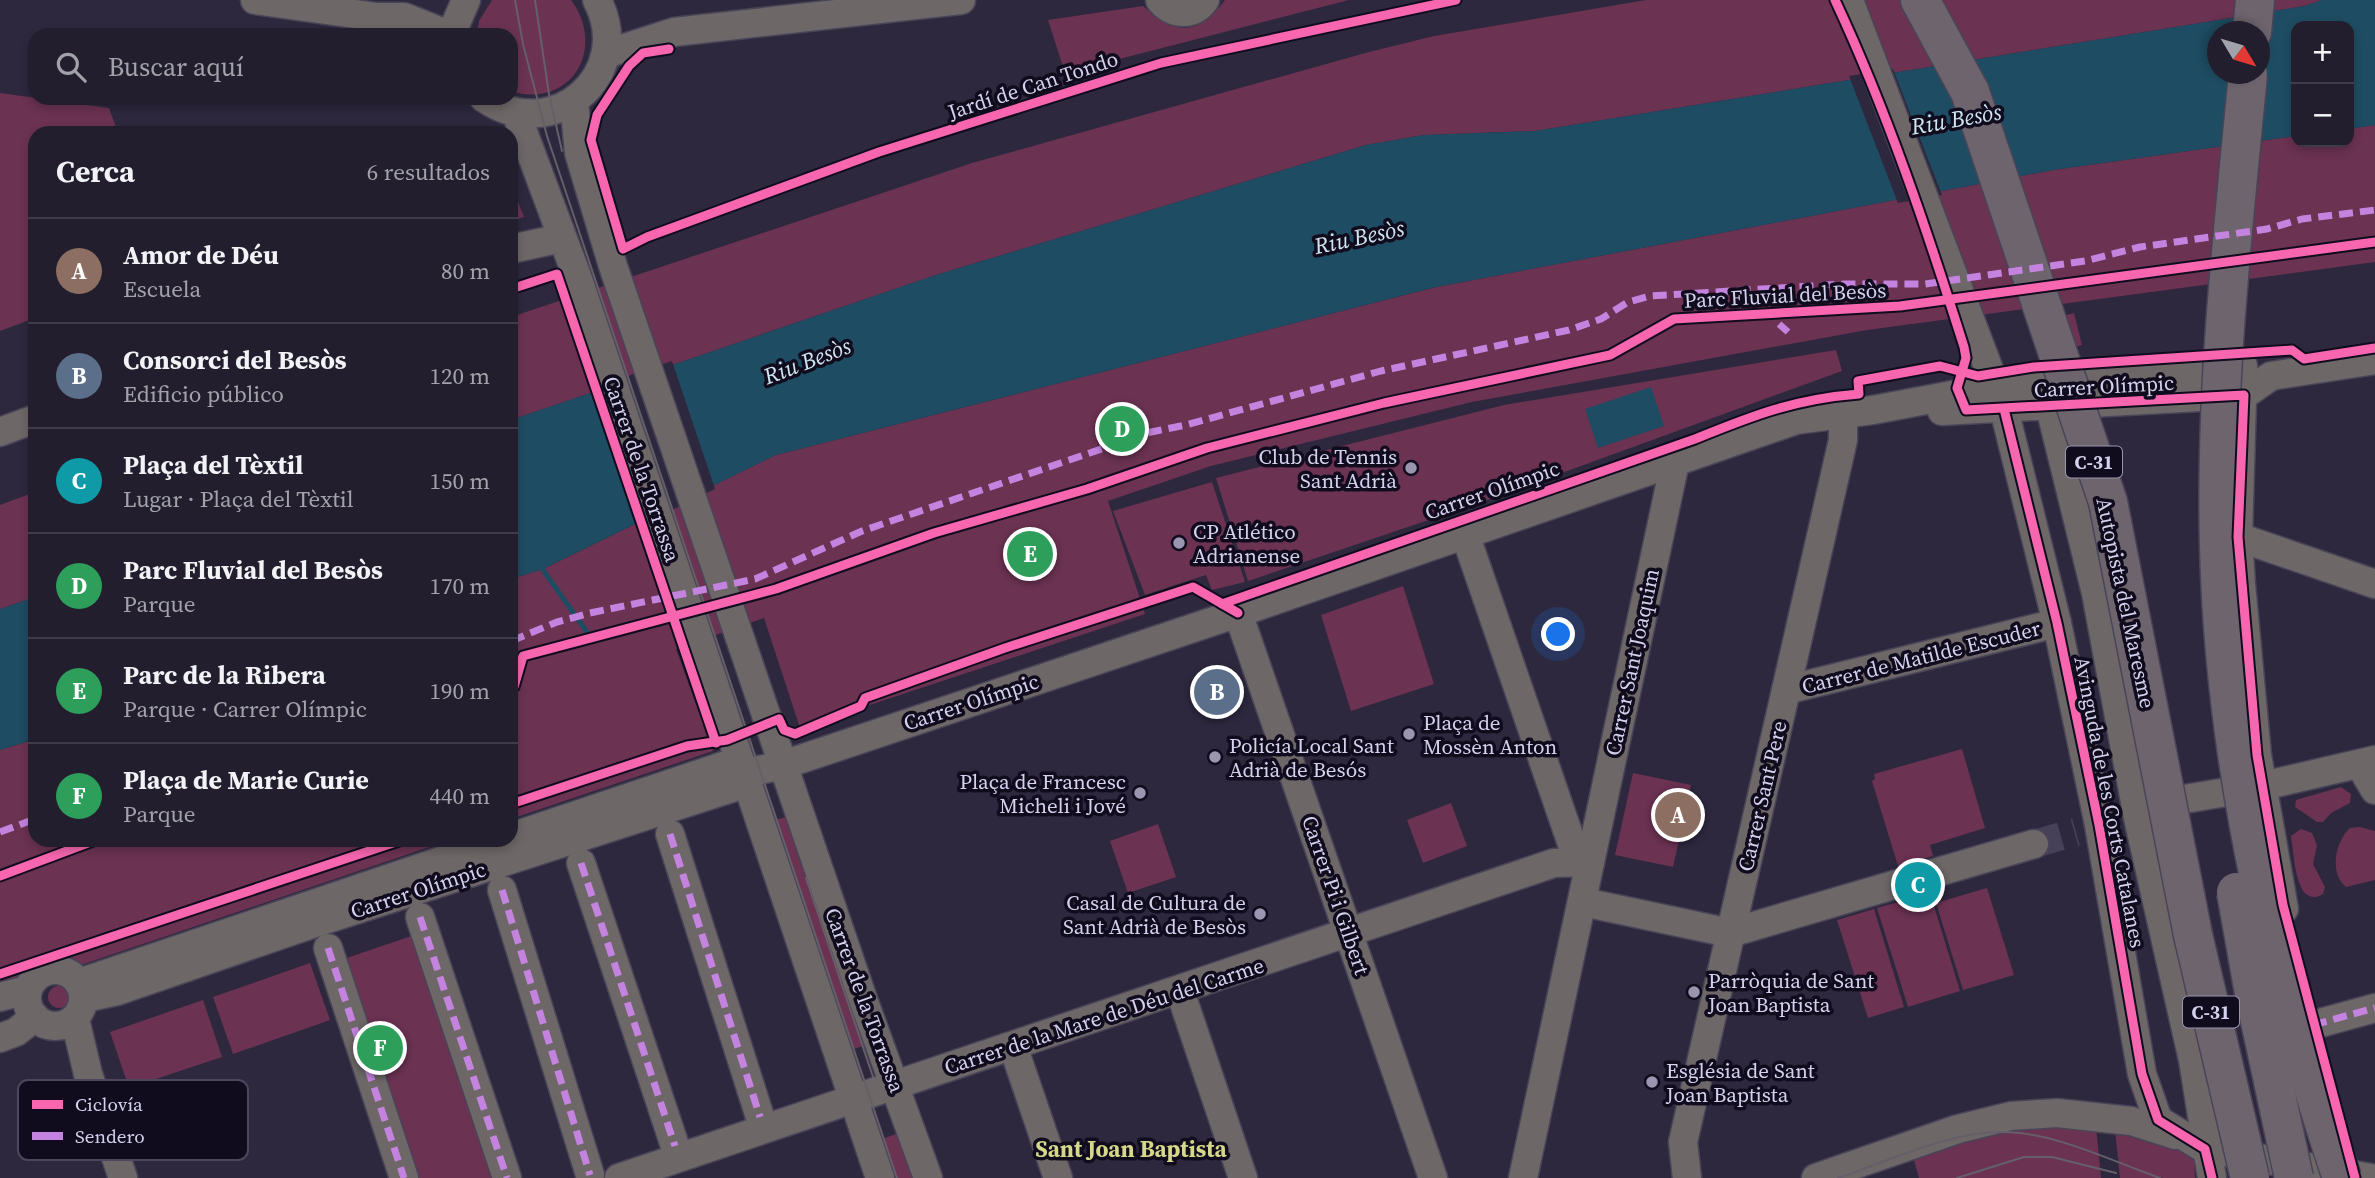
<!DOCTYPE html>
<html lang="es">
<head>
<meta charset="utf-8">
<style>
  body { margin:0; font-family:"Source Serif 4",serif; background:#2e2b3a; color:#f1f3f6 }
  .controls { position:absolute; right:21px; top:21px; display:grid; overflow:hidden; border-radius:14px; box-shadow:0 4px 10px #0003 }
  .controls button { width:63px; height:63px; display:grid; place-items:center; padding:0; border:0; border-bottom:2px solid #3f3c4a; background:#221e2e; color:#f1f3f6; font:35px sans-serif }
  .compass { position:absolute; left:2207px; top:21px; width:63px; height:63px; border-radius:50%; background:#221e2e; box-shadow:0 4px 10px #0003; rotate:128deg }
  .you { position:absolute; left:1559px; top:635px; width:24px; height:24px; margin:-18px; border:5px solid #fff; border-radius:50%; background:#1a73e8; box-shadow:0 0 0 10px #1a73e833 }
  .badge { display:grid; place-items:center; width:46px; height:46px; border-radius:50%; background:#0b8043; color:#fff; font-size:23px; font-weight:700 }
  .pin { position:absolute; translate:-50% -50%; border:4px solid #fff; box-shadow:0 2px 7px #0006 }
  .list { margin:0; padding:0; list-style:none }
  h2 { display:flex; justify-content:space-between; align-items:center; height:91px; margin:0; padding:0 28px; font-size:30px }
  h2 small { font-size:23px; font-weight:400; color:#a2a2aa }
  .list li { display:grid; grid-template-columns:46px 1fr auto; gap:21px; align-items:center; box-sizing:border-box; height:105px; padding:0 28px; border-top:2px solid #3f3c4a }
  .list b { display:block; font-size:26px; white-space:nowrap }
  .list p { margin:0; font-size:23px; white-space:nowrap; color:#a2a2aa }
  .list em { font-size:23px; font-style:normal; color:#a2a2aa }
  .icon { flex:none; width:38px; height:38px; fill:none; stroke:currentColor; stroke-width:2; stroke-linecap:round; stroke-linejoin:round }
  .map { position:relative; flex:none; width:2375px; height:1178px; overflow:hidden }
  .search { position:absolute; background:#221e2e; box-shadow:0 4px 10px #0003; left:28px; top:28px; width:490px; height:77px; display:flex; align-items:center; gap:18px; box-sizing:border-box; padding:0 24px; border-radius:21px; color:#a2a2aa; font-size:26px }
  .panel { position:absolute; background:#221e2e; box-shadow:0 4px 10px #0003; left:28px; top:126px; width:490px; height:721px; border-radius:21px }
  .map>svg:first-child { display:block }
  .green { fill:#6b3252 }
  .water { fill:#1e4c62; fill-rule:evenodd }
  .pier { fill:#2d283e }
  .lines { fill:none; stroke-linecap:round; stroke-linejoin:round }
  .stream { stroke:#1e4c62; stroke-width:5 }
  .minor-tunnel { stroke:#464158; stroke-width:28; stroke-dasharray:28 14; stroke-linecap:butt }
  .minor-casing { stroke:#494558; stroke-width:31 }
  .highway-casing { stroke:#494558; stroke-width:41 }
  .minor { stroke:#6e6767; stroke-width:28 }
  .highway { stroke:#6d646d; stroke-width:38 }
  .tram { stroke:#645f69; stroke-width:2 }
  .highway-bridge-casing { stroke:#494558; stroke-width:41; stroke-linecap:butt }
  .highway-bridge { stroke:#6d646d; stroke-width:38 }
  .quiet { stroke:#c483df; stroke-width:7; stroke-dasharray:14 7; stroke-linecap:butt }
  .cycleway-casing { stroke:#100c1e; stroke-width:13 }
  .cycleway { stroke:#f766af; stroke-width:9 }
  .poi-dot { fill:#9a96af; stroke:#100c1e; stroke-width:2.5 }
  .labels { text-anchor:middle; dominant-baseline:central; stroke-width:7; stroke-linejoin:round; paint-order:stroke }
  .shield { fill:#100c1e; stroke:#9996ae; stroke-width:2 }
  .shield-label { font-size:19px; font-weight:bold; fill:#d4d1ec }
  .street-label { font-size:21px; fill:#d4d1ec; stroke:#100c1e }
  .poi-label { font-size:21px; fill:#d4d1ec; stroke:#100c1e; text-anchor:start }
  .water-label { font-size:23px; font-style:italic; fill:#d0e6f1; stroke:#100c1e }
  .neighbourhood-label { font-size:23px; font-weight:bold; fill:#d5d789; stroke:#100c1e }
  .key { fill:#100c1e; stroke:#4b475c; stroke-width:2 }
  .key-label { font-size:19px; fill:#d4d1ec }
</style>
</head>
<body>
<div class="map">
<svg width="2375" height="1178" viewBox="0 0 2375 1178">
  <rect width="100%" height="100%" fill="#2d283e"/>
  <g class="green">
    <path d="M492 0H571C607 48 571 110 511 91V35H477L479 21Z"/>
    <path d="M1225 0H1349L1065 73 1048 20 1143 6C1177 34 1197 38 1225 0Z"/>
    <polygon points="1646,0 2322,0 2305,6 1535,131 1424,135 1366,145 936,275 511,420 511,317 972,163 1369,52 1434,36"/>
    <polygon points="0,93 109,108 118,133 35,133 35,318 0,331"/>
    <polygon points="2375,125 2375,262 1867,330 1472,402 1211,466 1108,501 1145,614 800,728 764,618 676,649 713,751 511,819 511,579 543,569 776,455 1436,287 2053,170 2296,136 2296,142 2349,142 2349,129"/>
    <polygon points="511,184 524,217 511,221"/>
    <polygon points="2074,313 2082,345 2044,355 2036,323"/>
    <polygon points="1836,350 1842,371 1485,501 1248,581 1216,478 1504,405"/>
    <polygon points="1212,482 1245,582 1212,590 1206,575 1145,595 1113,511"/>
    <polygon points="35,492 35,597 0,609 0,505"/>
    <polygon points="1403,586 1434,684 1351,711 1321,615"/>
    <path d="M35 739V840H450L78 966C50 951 25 981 0 989V750Z"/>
    <polygon points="1962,749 1985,828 1930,845 1933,856 1898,866 1872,781 1875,779 1874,774"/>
    <polygon points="1633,773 1691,785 1673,867 1615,855"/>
    <polygon points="2341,787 2351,794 2350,803 2331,813 2323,822 2317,822 2295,807 2296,800"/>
    <polygon points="1451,803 1467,846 1423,863 1407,820"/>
    <polygon points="792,815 868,1044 846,1052 769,822"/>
    <polygon points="1158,824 1176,877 1128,893 1110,841"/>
    <path d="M2360 827 2375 831V880L2346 887C2329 874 2335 841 2350 828Z"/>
    <path d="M2301 829 2312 833 2317 845 2313 864 2325 887 2323 894C2295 911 2294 853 2291 836Z"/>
    <polygon points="1987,888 2014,975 1963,990 1936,903"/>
    <polygon points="1930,893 1960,991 1908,1007 1877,908"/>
    <polygon points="1874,909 1904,1007 1868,1018 1837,920"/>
    <polygon points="429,930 514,1178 395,1178 323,966"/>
    <polygon points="310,963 330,1020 233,1054 213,997"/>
    <circle cx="59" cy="997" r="11"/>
    <polygon points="203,1000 222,1057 129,1088 110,1032"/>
    <polygon points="1986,1126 2096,1126 2101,1178 1919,1178 1911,1150"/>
    <polygon points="2115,1129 2171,1144 2194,1158 2195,1178 2120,1178"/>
    <polygon points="899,1133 914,1178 888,1178 876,1141"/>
  </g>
  <g class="water">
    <path d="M2322 0H2375V125L2349 129V26H2296V136L2053 170 1436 287 776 455 543 569 511 579V420L936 275 1366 145 1424 135 1535 131 2305 6ZM2218 32H2260V74H2218Z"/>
    <polygon points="1651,387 1664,426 1598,448 1585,409"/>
    <polygon points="35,597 35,739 0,750 0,609"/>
  </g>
  <g class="pier">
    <polygon points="1893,69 1942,195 1898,203 1849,76"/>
    <polygon points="672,361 715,489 638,527 590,389"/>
  </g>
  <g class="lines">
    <polyline class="stream" points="538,563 587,632"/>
    <polyline class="minor-tunnel" points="2034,844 2076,832"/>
    <defs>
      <g id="minor">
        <polyline points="255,0 376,17 404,17 449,35"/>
        <path d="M1160 0C1172 15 1193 17 1205 0"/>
        <polyline points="1849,0 2004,409 2057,623 2099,825 2142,1074 2158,1120 2205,1149"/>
        <polyline points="455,35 456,23 466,0"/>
        <polyline points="606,54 674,32 961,0"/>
        <path d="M484 98C553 146 636 74 597 0"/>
        <polyline points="574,101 579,153 613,266 863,999 928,1178"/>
        <polyline points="516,113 578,279 880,1178"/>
        <polyline points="511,249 562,238"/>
        <polyline points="2044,383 2096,593 2138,818 2193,1060 2212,1178"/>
        <polyline points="2244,395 2271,376 2375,360"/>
        <polyline points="1942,411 2237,395"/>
        <polyline points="0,432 35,419"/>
        <polyline points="1465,534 1572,844 1590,862"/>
        <polyline points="2238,537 2375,584"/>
        <polyline points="1238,613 1433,1178"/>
        <polyline points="1786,690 2057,623"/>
        <polyline points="2360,765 2375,790"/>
        <polyline points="2148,805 2263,786 2375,760"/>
        <polyline points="670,834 760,1117"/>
        <polyline points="511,837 726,765 746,773 783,765 1238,613 1796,420 1873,410 1995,387 2243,366 2238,537 2241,584 2257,755 2284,909"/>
        <polyline points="581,863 675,1146"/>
        <polyline points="502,890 590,1175"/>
        <polyline points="1583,902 1730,933 2034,844"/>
        <polyline points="420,917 507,1178"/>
        <polyline points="328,948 404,1178"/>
        <circle cx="55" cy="998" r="28"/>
        <polyline points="79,983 503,840"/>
        <polyline points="1180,991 1243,1178"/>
        <polyline points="0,997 27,990"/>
        <polyline points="85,998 117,991 315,923 735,787 746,773"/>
        <polyline points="75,1019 88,1074 123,1178"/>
        <polyline points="2313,1025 2375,1008"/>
        <polyline points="0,1038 16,1032 35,1017"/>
        <polyline points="1013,1046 1058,1178"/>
        <polyline points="2230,1153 2371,1178"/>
        <polyline points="619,1178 1554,863 1590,862"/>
        <polyline points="1523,1178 1675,462"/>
        <polyline points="1687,1178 1683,1142 1843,440 1843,414"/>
        <polyline points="1816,1178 1958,1129 2011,1116 2057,1113 2131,1121 2175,1135"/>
      </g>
      <g id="highway">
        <polyline points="1920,0 1970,92"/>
        <polyline points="2252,32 2255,0"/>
      </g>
    </defs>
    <use href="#minor" class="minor-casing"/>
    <use href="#highway" class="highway-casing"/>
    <use href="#minor" class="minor"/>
    <use href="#highway" class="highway"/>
    <g class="tram">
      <polyline points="515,0 523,44 547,136 897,1178"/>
      <polyline points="535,0 549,94 562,151"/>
      <polyline points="806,878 873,1077"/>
      <path d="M1838 1178C1890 1161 1946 1132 2002 1132 2055 1132 2111 1161 2160 1178"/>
      <polyline points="1957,1178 2024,1157 2052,1157 2116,1173"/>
    </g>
    <defs>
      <g id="highway-bridge">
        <path d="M2248 74C2233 230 2215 387 2219 545 2224 761 2273 974 2342 1178"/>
        <polyline points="1970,92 2108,502 2193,935 2250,1178"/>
        <polyline points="2236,892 2254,993 2294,1178"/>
      </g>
    </defs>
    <use href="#highway-bridge" class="highway-bridge-casing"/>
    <use href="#highway-bridge" class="highway-bridge"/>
    <g class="quiet">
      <polyline points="1779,324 1788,332"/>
      <polyline points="511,641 557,622 590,613 755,579 862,531 1151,432 1186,425 1381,371 1569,330 1601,319 1628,302 1650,296 1844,284 1925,284 2085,261 2140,247 2267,229 2302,219 2375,210"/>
      <polyline points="0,832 35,819"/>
      <polyline points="670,834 760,1117"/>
      <polyline points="581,863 675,1146"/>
      <polyline points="502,890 590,1175"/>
      <polyline points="420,917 507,1178"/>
      <polyline points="328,948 404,1178"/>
      <polyline points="2313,1025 2375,1008"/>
    </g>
    <defs>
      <g id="cycleway">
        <path d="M1835 0C1887 111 1927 230 1964 347L1966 358 1957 388 1966 410 2244 395 2238 537 2257 755 2283 905 2355 1178"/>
        <polyline points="669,49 643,53 629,66 597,115 591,140 623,249 647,237 879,152 1161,63 1456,0"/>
        <polyline points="511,289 557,274 716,743"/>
        <polyline points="2004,409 2057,623 2099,825 2142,1074 2158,1120 2205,1149 2212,1178"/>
        <path d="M1222 604 1695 439C1754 415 1795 399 1859 394L1858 381 1940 366 1978 376 2034 367 2292 350 2304 359 2375 348"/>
        <polyline points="511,688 514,687 523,656 776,589 934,533 1087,489 1207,448 1384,403 1610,355 1674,319 1900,306 2375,242"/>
        <polyline points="511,804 687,746 727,740 779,719 784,730 795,734 861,706 865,698 1005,648 1193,587 1238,613"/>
        <polyline points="0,876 96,840"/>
        <polyline points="0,974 402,840"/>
      </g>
    </defs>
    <use href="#cycleway" class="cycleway-casing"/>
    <use href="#cycleway" class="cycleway"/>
  </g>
  <g class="poi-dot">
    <circle cx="1411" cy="468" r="7"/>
    <circle cx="1179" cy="543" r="7"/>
    <circle cx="1409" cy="734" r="7"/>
    <circle cx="1215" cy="757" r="7"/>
    <circle cx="1140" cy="793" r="7"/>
    <circle cx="1260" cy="914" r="7"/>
    <circle cx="1694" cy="992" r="7"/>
    <circle cx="1652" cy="1082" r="7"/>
  </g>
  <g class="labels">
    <g class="shield">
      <rect x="2066" y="446.5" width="56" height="31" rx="5"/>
      <rect x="2183" y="996.5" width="56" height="31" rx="5"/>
    </g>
    <g class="shield-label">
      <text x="2094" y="462">C-31</text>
      <text x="2211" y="1012">C-31</text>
    </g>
    <g class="street-label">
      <text transform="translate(1033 85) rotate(-18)">Jardí de Can Tondo</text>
      <text transform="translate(1785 295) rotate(-3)">Parc Fluvial del Besòs</text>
      <text transform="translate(2104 386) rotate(-3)">Carrer Olímpic</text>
      <text transform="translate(642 469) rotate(71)">Carrer de la Torrassa</text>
      <text transform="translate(1492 490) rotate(-19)">Carrer Olímpic</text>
      <text transform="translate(2126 603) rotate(78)">Autopista del Maresme</text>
      <text transform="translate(1921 657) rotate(-14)">Carrer de Matilde Escuder</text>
      <text transform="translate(1632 662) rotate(-78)">Carrer Sant Joaquim</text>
      <text transform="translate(971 702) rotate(-18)">Carrer Olímpic</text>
      <text transform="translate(1762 796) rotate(-77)">Carrer Sant Pere</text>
      <text transform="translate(2110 802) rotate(79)">Avinguda de les Corts Catalanes</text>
      <text transform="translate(418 890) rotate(-18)">Carrer Olímpic</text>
      <text transform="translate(1336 895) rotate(71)">Carrer Pi i Gilbert</text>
      <text transform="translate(865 1000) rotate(70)">Carrer de la Torrassa</text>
      <text transform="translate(1104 1016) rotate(-18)">Carrer de la Mare de Déu del Carme</text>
    </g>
    <g class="poi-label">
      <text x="1397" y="456" text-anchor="end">Club de Tennis<tspan x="1397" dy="24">Sant Adrià</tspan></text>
      <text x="1193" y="531">CP Atlético<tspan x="1193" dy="24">Adrianense</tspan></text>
      <text x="1423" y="722">Plaça de<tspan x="1423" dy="24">Mossèn Anton</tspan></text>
      <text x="1229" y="745">Policía Local Sant<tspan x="1229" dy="24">Adrià de Besós</tspan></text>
      <text x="1126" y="781" text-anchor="end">Plaça de Francesc<tspan x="1126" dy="24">Micheli i Jové</tspan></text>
      <text x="1246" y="902" text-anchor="end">Casal de Cultura de<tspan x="1246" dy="24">Sant Adrià de Besòs</tspan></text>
      <text x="1708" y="980">Parròquia de Sant<tspan x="1708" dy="24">Joan Baptista</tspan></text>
      <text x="1666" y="1070">Església de Sant<tspan x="1666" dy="24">Joan Baptista</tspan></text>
    </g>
    <g class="water-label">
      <text transform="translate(1956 119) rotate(-10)">Riu Besòs</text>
      <text transform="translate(1359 237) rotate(-12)">Riu Besòs</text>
      <text transform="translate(807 361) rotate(-21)">Riu Besòs</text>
    </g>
    <g class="neighbourhood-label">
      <text x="1131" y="1149">Sant Joan Baptista</text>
    </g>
  </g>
  <rect x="18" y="1080" width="230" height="80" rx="10" class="key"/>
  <rect x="32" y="1100" width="31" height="9" fill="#f766af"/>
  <rect x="32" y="1132" width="31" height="8" fill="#c483df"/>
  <g class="key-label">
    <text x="75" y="1111">Ciclovía</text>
    <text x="75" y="1143">Sendero</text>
  </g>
</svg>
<div class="controls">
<button>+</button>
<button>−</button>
</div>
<svg class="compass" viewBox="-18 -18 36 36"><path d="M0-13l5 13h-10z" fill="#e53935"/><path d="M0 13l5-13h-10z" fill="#a2a2aa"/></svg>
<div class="you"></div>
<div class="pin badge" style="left:1678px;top:815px;background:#8d6e63">A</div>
<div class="pin badge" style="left:1217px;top:692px;background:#5c6f8a">B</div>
<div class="pin badge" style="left:1918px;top:885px;background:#0f9aa8">C</div>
<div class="pin badge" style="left:1122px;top:429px;background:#2e9e5b">D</div>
<div class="pin badge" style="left:1030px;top:554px;background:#2e9e5b">E</div>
<div class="pin badge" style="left:380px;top:1048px;background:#2e9e5b">F</div>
<div class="search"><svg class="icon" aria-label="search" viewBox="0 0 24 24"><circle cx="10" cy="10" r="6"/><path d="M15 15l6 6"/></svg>Buscar aquí</div>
<section class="panel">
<h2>Cerca<small>6 resultados</small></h2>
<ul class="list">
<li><span class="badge" style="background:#8d6e63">A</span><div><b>Amor de Déu</b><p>Escuela</p></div><em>80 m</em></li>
<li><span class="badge" style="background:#5c6f8a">B</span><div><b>Consorci del Besòs</b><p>Edificio público</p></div><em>120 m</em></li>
<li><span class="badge" style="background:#0f9aa8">C</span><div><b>Plaça del Tèxtil</b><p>Lugar · Plaça del Tèxtil</p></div><em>150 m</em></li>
<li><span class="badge" style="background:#2e9e5b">D</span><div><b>Parc Fluvial del Besòs</b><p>Parque</p></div><em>170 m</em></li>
<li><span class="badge" style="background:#2e9e5b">E</span><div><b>Parc de la Ribera</b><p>Parque · Carrer Olímpic</p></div><em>190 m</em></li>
<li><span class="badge" style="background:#2e9e5b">F</span><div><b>Plaça de Marie Curie</b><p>Parque</p></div><em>440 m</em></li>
</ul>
</section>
</div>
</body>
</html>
